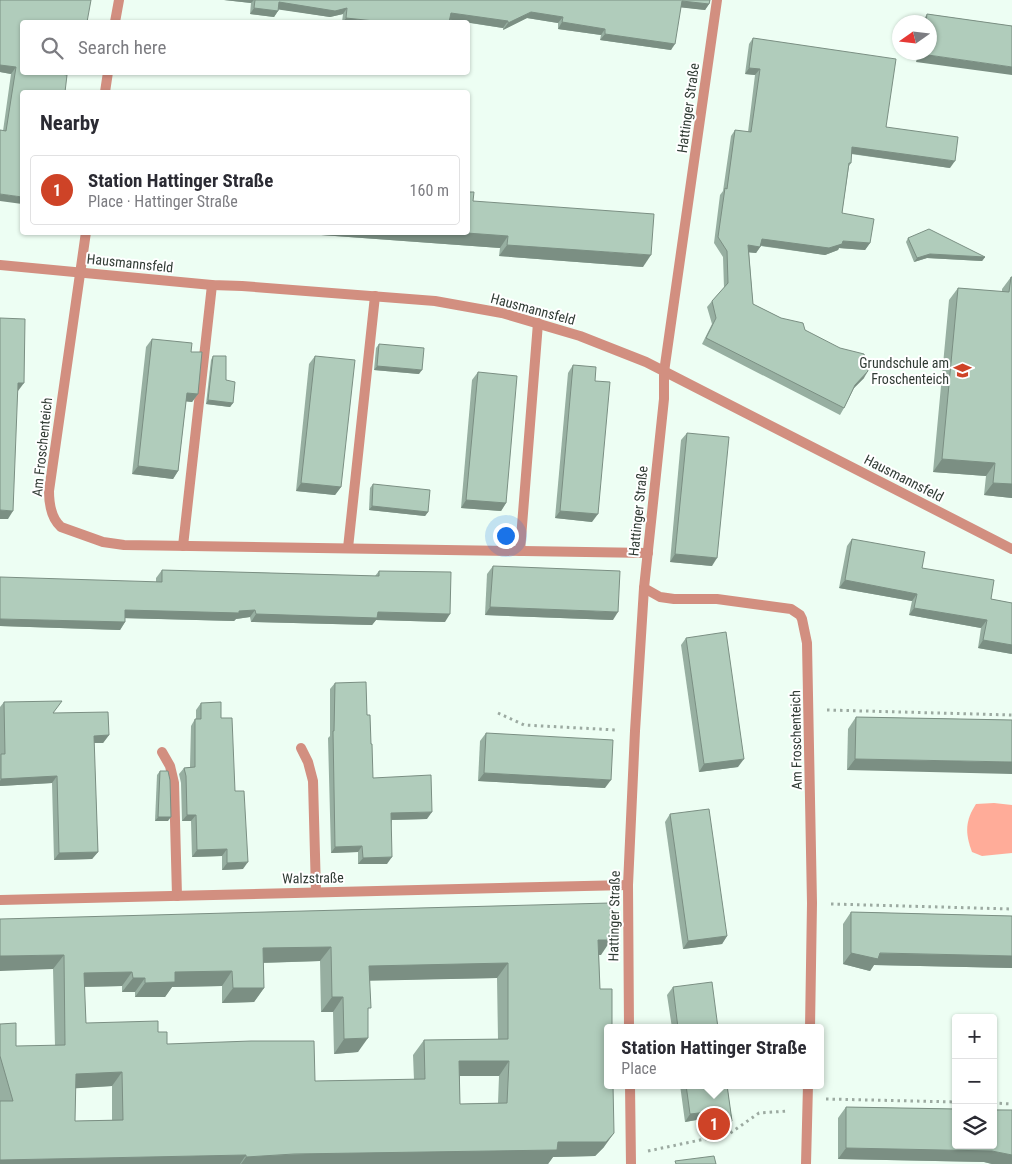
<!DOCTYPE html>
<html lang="en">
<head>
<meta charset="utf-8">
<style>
  body { margin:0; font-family:"Roboto Condensed",sans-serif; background:#f2f2f3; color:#2b2b33 }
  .controls { position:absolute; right:15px; bottom:15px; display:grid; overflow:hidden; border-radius:5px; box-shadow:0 1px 4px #0004 }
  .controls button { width:45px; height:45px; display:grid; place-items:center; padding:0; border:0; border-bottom:1px solid #e1e1e2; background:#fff; color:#2b2b33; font:25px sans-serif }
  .compass { position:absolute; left:892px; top:15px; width:45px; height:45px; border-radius:50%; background:#fff; box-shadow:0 1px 4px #0004; rotate:256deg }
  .you { position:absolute; left:505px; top:535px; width:18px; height:18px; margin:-12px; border:4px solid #fff; border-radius:50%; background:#1a73e8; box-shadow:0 0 0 8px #1a73e833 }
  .badge { display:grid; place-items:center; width:32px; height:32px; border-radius:50%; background:#ce4327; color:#fff; font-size:16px; font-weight:700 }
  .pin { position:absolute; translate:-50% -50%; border:2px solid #fff; box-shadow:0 1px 5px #0006 }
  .popup { position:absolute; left:604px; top:1024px; width:220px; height:65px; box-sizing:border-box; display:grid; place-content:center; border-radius:5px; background:#fff; filter:drop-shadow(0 1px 4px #0005); font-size:16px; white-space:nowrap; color:#7c7c81 }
  .popup b { font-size:19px; color:#2b2b33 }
  .popup::after { content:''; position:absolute; left:50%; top:100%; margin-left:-10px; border:10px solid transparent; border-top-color:#fff }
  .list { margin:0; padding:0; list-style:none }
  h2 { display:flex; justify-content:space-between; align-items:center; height:65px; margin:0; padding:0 20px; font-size:21px }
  h2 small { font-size:16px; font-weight:400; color:#7c7c81 }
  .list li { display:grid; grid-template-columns:32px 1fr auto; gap:15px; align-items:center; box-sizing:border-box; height:70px; margin:0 10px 10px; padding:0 10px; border:1px solid #e1e1e2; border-radius:5px }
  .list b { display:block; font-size:19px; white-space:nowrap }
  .list p { margin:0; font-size:16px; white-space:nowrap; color:#7c7c81 }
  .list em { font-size:16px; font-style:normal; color:#7c7c81 }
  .icon { flex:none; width:28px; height:28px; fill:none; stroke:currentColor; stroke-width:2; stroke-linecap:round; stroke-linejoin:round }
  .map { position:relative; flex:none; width:1012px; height:1164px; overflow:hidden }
  .search { position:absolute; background:#fff; box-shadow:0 1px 4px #0004; left:20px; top:20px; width:450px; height:55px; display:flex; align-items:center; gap:12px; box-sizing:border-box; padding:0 18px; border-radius:5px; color:#7c7c81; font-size:19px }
  .panel { position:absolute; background:#fff; box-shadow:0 1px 4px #0004; left:20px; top:90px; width:450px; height:145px; border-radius:5px }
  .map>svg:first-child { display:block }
  .forest { fill:#ffac99 }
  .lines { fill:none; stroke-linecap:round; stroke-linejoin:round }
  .path { stroke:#9caaa1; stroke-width:3; stroke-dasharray:2.5 4; stroke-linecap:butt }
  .service { stroke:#d28f80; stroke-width:10 }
  .minor { stroke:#d28f80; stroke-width:10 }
  .wall { fill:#97afa1; fill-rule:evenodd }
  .shaded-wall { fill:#7b8f83 }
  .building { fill:#b0ccbb; stroke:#7b8f83; fill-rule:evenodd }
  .labels { text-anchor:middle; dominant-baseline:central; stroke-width:4; stroke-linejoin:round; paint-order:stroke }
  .street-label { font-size:14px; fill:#313c35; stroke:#fff }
  .poi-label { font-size:14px; fill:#313c35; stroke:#fff; text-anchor:end }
</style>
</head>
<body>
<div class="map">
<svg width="1012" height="1164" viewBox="0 0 1012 1164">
  <rect width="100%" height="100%" fill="#edfef3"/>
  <path class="forest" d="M994 803 1012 805V853L982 856 972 852C965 833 965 821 976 804Z"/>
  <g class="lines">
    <g class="path">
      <polyline points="827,710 1012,715"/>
      <polyline points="498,713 524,725 617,730"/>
      <polyline points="831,904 1012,909"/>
      <polyline points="826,1099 956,1102"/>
      <polyline points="993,1103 1012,1104"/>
      <polyline points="648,1151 729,1134 759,1113 788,1111"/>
    </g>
    <g class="service">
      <polyline points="301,748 308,762 313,781 316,892"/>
      <polyline points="162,752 170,766 174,783 177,896"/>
    </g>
    <g class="minor">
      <polyline points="115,22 119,0"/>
      <polyline points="105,92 108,72"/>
      <path d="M86 232 49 491C49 504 51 518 61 527L103 542 124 545 648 553"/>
      <polyline points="0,265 212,285 242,286 435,301 502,313 580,336 646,362 1012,549"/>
      <polyline points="183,546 212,285"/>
      <polyline points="348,548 375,296"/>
      <polyline points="520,551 538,323"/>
      <polyline points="644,588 660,597 674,599 717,599 791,609 800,615 802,619 807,643 812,903 810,1028"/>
      <polyline points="0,900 628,885"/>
      <polyline points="629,1028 628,885 635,731 644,588 664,399 664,372 717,0"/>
      <polyline points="630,1085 631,1164"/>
      <polyline points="806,1164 808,1085"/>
    </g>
  </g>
  <g class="wall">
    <polygon points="0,0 22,22 22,204 3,131 11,74 0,72"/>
    <polygon points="224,0 710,0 709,4 705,10 681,7 671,50 600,40 601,35 558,29 558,23 527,18 503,30 503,28 450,20 449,22 342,22 343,14 330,17 279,9 274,17 250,14 251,3"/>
    <polygon points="927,14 1012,26 916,62 918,52 930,52 930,22 922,22"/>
    <polygon points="753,38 886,127 950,168 851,154 851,163 849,166 842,213 870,243 865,250 839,248 838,250 825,255 761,246 756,253 749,252 753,304 805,330 864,378 854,388 844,408 840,415 702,344 712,324 707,307 712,301 724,288 723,257 714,243 720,195 723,191 731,136 735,130 748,132 755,75 745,74 749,44"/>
    <polygon points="473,201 643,267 499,256 500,248 280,232 468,232"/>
    <polygon points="908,238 985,257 982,261 927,258 914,262 906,242"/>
    <polygon points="1011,277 1012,277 1012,498 984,495 986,476 933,472 949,300 958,288 1002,292 1002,289"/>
    <polygon points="152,339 191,352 198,394 192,402 186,401 178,471 173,479 132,474 146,347"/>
    <polygon points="379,344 419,374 374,370 376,348"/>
    <polygon points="213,356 226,380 233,403 230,407 206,404 211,360"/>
    <polygon points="315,356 341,487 335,495 296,491 309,364"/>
    <polygon points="573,365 595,381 592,522 555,518 568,373"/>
    <polygon points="478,372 506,503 501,511 461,508 472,380"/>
    <polygon points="687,433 712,566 670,562 681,440"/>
    <polygon points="373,484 428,512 425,516 369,510 370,488"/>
    <polygon points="852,539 922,568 991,599 1012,603 1012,654 978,648 981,628 909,615 912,601 839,588 847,546"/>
    <polygon points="493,566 613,620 485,615 487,574"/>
    <polygon points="162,570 375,576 379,571 445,622 376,620 372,625 251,622 250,617 236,619 234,621 125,618 125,622 120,630 0,626 156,582 156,578"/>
    <polygon points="686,638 738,767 699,772 681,645"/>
    <polygon points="335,683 367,715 373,778 427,819 392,820 387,864 358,864 358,852 331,853 328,738 330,736 330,689"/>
    <polygon points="4,702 53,713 109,735 103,743 94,743 98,852 92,859 54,860 52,783 0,786 0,707"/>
    <polygon points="201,703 221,718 235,791 243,869 222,870 222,856 192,857 191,821 182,821 181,783 179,774 184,768 190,767 191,726 195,719 196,719 196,710"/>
    <polygon points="856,717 1012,720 847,770 848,729"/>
    <polygon points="486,733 605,788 478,781 480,741"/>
    <polygon points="160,771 168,821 155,821 157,775"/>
    <polygon points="670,814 727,936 722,944 683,949 665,822"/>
    <polygon points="851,912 1012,916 1012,968 874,965 870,971 843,964 843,924"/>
    <path d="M0 919 601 955H599L604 1147 595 1156 553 1157 548 1164H0V1024L16 1046H55L53 969ZM320 961 321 1012H333L334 1054 358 1052 368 1012 370 980 497 978 498 1039 424 1040 413 1055 414 1080 315 1081 167 1044 158 1032 86 1023 84 987 122 986V992H135V997H165L172 987 222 986V1003L254 1002 264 988 263 963ZM460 1076H499L498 1103 460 1104ZM112 1086V1120L75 1121V1088Z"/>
    <polygon points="673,987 718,1028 672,1028 667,995"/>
    <polygon points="680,1085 727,1085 732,1121 726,1128 703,1129 702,1119 685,1122"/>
    <polygon points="846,1107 1012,1110 1012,1164 992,1164 984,1162 838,1159 838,1118"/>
  </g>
  <g class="shaded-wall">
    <polygon points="224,0 254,0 251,3"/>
    <polygon points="682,1 709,4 705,10 677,7"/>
    <polygon points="279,2 347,8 343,14 330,17 275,9"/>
    <polygon points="254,8 278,11 274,17 250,14"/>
    <polygon points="531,12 563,17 558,23 527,18 503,30 508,23"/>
    <polygon points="451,13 508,21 503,28 446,19"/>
    <polygon points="346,18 384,22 343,22"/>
    <polygon points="562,22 605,29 601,35 558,29"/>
    <polygon points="605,34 675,44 671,50 600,40"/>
    <polygon points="921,54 1012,67 1012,75 916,62"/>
    <polygon points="0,65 16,67 11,74 0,72"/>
    <polygon points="749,68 760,69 755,75 745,74"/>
    <polygon points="852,147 955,161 950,168 847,153"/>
    <polygon points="0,194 22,197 22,204 0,201"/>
    <polygon points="280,232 453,232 508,236 500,248"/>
    <polygon points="762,239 843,241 870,243 865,250 839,248 838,250 825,255 757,245"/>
    <polygon points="507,245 651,255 643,267 499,256"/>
    <polygon points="748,245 760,247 756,253 744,252"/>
    <polygon points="930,254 985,257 982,261 927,258 914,262 917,258"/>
    <polygon points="377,366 422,370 419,374 374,370"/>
    <polygon points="868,371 864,378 851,391 855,385"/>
    <polygon points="18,383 24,383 18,391"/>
    <polygon points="187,393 198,394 192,402 181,401"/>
    <polygon points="208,400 233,403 230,407 206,404"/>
    <polygon points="942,459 995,463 986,476 933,472"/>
    <polygon points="138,466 178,471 173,479 132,474"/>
    <polygon points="301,483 341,487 335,495 296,491"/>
    <polygon points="993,483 1012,484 1012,498 984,495"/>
    <polygon points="466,500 506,503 501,511 461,508"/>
    <polygon points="372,506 428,512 425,516 369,510"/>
    <polygon points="0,510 13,511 8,519 0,519"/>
    <polygon points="560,511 598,514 592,522 555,518"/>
    <polygon points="675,554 717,558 712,566 670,562"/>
    <polygon points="845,580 917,594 912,601 839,588"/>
    <polygon points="490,607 618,612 613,620 485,615"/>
    <polygon points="914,608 987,620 981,628 909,615"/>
    <polygon points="125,610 239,611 255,610 250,617 236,619 234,621 120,618"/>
    <polygon points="378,612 450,614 445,622 376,620 372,625 251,622 256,614"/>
    <polygon points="0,619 125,622 120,630 0,626"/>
    <polygon points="983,640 1012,645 1012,654 978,648"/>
    <polygon points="109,735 103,743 89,743 94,736"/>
    <polygon points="744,759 738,767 699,772 704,764"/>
    <polygon points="855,759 1012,762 1012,774 847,770"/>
    <polygon points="484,773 611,780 605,788 478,781"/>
    <polygon points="57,776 52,783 0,786 0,781 1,779"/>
    <polygon points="432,812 427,819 387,820 391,813"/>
    <polygon points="187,815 196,815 191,821 182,821"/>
    <polygon points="158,817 171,817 168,821 155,821"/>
    <polygon points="362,846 358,852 331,853 335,847"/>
    <polygon points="227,849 222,856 192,857 197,850"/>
    <polygon points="98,852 92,859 54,860 59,853"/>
    <polygon points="392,857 387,864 358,864 363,858"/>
    <polygon points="248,862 243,869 222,870 227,863"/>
    <polygon points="727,936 722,944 683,949 688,941"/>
    <polygon points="598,940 611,940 601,955 588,955"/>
    <polygon points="331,947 320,961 253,963 263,948"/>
    <polygon points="851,953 1012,956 1012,968 874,965 870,971 843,964"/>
    <polygon points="64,955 53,969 0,971 0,956"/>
    <polygon points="508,963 497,978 359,981 369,966"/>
    <polygon points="232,971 222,986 172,987 165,997 135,997 145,983 175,972"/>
    <polygon points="132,972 122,986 74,987 84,973"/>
    <polygon points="133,978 145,978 135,992 122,992"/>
    <polygon points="233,988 264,988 254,1002 222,1003"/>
    <polygon points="332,997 343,997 333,1012 321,1012"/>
    <polygon points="368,1038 358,1052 334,1054 344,1039"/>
    <polygon points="459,1061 509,1061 499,1076 449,1076"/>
    <polygon points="122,1072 112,1086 65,1089 76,1074"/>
    <polygon points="708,1112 702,1119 685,1122 690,1114"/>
    <polygon points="732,1121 726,1128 703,1129 709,1122"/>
    <polygon points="614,1133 604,1147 595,1156 553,1157 548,1164 241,1164 246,1157 558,1142"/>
    <polygon points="846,1148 992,1151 1012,1155 1012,1164 992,1164 984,1162 838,1159"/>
    <polygon points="246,1155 240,1164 0,1164 0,1160"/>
  </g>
  <g class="building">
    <polygon points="0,0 91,0 87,22 22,22 22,72 54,72 54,73 67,75 65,92 22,92 22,197 0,194 0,130 6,131 16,67 0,65"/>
    <polygon points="255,0 710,0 709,4 682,1 675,44 605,34 605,29 562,22 563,17 531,12 508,23 508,21 451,13 449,22 384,22 346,18 347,8 335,11 279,2 278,11 254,8"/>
    <polygon points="927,14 1012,26 1012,67 921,54 922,52 930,52 930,22 926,22"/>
    <polygon points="753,38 896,59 886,127 958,137 955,161 852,147 851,163 849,163 842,213 874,219 870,243 843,241 842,244 829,248 762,239 760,247 748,245 753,304 781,318 803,323 805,330 840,348 864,354 868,371 855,385 844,408 706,338 716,318 712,301 728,283 727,251 718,237 725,188 727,189 735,130 751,132 760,69 749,68"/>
    <polygon points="468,192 474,192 473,201 654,214 651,255 507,245 508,236 453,232 468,232"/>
    <polygon points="929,229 985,257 930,254 917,258 908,238"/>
    <polygon points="1011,277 1012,277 1012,484 993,483 995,463 942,459 958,288 1009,292"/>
    <polygon points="0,318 25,319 24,383 18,383 13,511 0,510"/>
    <polygon points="152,339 192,343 191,352 202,352 198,394 187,393 178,471 138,466"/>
    <polygon points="379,344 424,348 422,370 377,366"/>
    <polygon points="213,356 226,356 226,380 235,382 233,403 208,400"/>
    <polygon points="315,356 355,360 341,487 301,483"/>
    <polygon points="573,365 596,367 595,381 610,382 598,514 560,511"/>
    <polygon points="478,372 517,376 506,503 466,500"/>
    <polygon points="687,433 729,437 717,558 675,554"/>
    <polygon points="373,484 430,490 428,512 372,506"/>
    <polygon points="852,539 925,552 922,568 994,580 991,599 1012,603 1012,645 983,640 987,620 914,608 917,594 845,580"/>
    <polygon points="493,566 620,571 618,612 490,607"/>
    <polygon points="162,570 379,576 379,571 451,572 450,614 378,612 377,618 256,614 255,610 239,611 239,613 125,610 125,622 0,619 0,577 162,582"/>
    <polygon points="726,632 744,759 704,764 686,638"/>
    <polygon points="366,682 367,715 370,715 371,744 372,744 373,778 431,775 432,812 391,813 392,857 363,858 362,846 335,847 333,731 334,731 335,683"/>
    <polygon points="62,701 53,713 108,712 109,735 94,736 98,852 59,853 57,776 1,779 1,754 5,754 4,702"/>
    <polygon points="221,702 221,718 232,718 235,791 244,791 248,862 227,863 227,849 197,850 196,815 187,815 186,776 184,768 195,767 195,719 201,719 201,703"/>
    <polygon points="856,717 1012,720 1012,762 855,759"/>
    <polygon points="486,733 613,740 611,780 484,773"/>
    <polygon points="160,771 168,771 170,780 171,817 158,817"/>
    <polygon points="709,809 727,936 688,941 670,814"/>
    <path d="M610 903 611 940H598L600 989H612V1028H608V1085H613L614 1133 606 1142H558L557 1150 294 1154 246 1157V1155L0 1160V1101H13L0 1056V1024L16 1023V1046L65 1045 64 955 0 956V919ZM331 947 332 997H343L344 1039 368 1038V1008H371L369 966 508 963V1039L424 1040 425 1079 315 1081 314 1041H251L167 1044V1032H158V1021L86 1023 84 973 132 972 133 978H145V983L175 982V972L232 971 233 988H264L263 948ZM459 1061H509L507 1103 460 1104ZM122 1072 123 1120 75 1121 76 1074Z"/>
    <polygon points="851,912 1012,916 1012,956 880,953 878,959 851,953"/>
    <polygon points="712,982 718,1028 678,1028 673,987"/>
    <polygon points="686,1085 727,1085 732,1121 709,1122 708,1112 690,1114"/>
    <polygon points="846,1107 956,1109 956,1145 993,1145 993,1110 1012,1110 1012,1155 992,1151 846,1148"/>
    <polygon points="714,1156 716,1164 676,1164 675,1161"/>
  </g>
  <defs>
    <symbol id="school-bare" viewBox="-9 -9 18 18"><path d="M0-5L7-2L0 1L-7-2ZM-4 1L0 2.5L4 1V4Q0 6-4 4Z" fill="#ce4327" stroke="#fff" stroke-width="2.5" paint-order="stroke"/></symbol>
  </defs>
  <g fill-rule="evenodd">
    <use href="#school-bare" x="950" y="358" width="25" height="25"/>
  </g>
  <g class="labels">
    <g class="street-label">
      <text transform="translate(688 108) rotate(-82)">Hattinger Straße</text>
      <text transform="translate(130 263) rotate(6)">Hausmannsfeld</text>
      <text transform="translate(533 309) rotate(15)">Hausmannsfeld</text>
      <text transform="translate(42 447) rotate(-84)">Am Froschenteich</text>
      <text transform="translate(904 478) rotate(27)">Hausmannsfeld</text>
      <text transform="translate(638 511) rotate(-84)">Hattinger Straße</text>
      <text transform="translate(796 740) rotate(-91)">Am Froschenteich</text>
      <text transform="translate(313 878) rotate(-1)">Walzstraße</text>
      <text transform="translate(614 916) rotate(-89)">Hattinger Straße</text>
    </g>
    <g class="poi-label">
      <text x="949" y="363">Grundschule am<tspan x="949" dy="16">Froschenteich</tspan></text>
    </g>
  </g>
</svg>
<div class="controls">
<button>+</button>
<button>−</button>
<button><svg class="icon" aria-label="layers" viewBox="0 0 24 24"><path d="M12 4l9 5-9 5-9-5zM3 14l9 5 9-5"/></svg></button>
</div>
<svg class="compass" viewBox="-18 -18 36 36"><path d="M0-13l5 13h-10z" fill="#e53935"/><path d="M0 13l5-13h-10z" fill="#7c7c81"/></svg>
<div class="you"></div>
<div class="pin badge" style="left:714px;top:1124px">1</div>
<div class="popup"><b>Station Hattinger Straße</b>Place</div>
<div class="search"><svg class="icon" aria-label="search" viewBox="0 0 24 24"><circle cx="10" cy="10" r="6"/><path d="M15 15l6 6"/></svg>Search here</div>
<section class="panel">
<h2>Nearby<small></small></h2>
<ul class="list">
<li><span class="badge">1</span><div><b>Station Hattinger Straße</b><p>Place · Hattinger Straße</p></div><em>160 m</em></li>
</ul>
</section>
</div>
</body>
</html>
